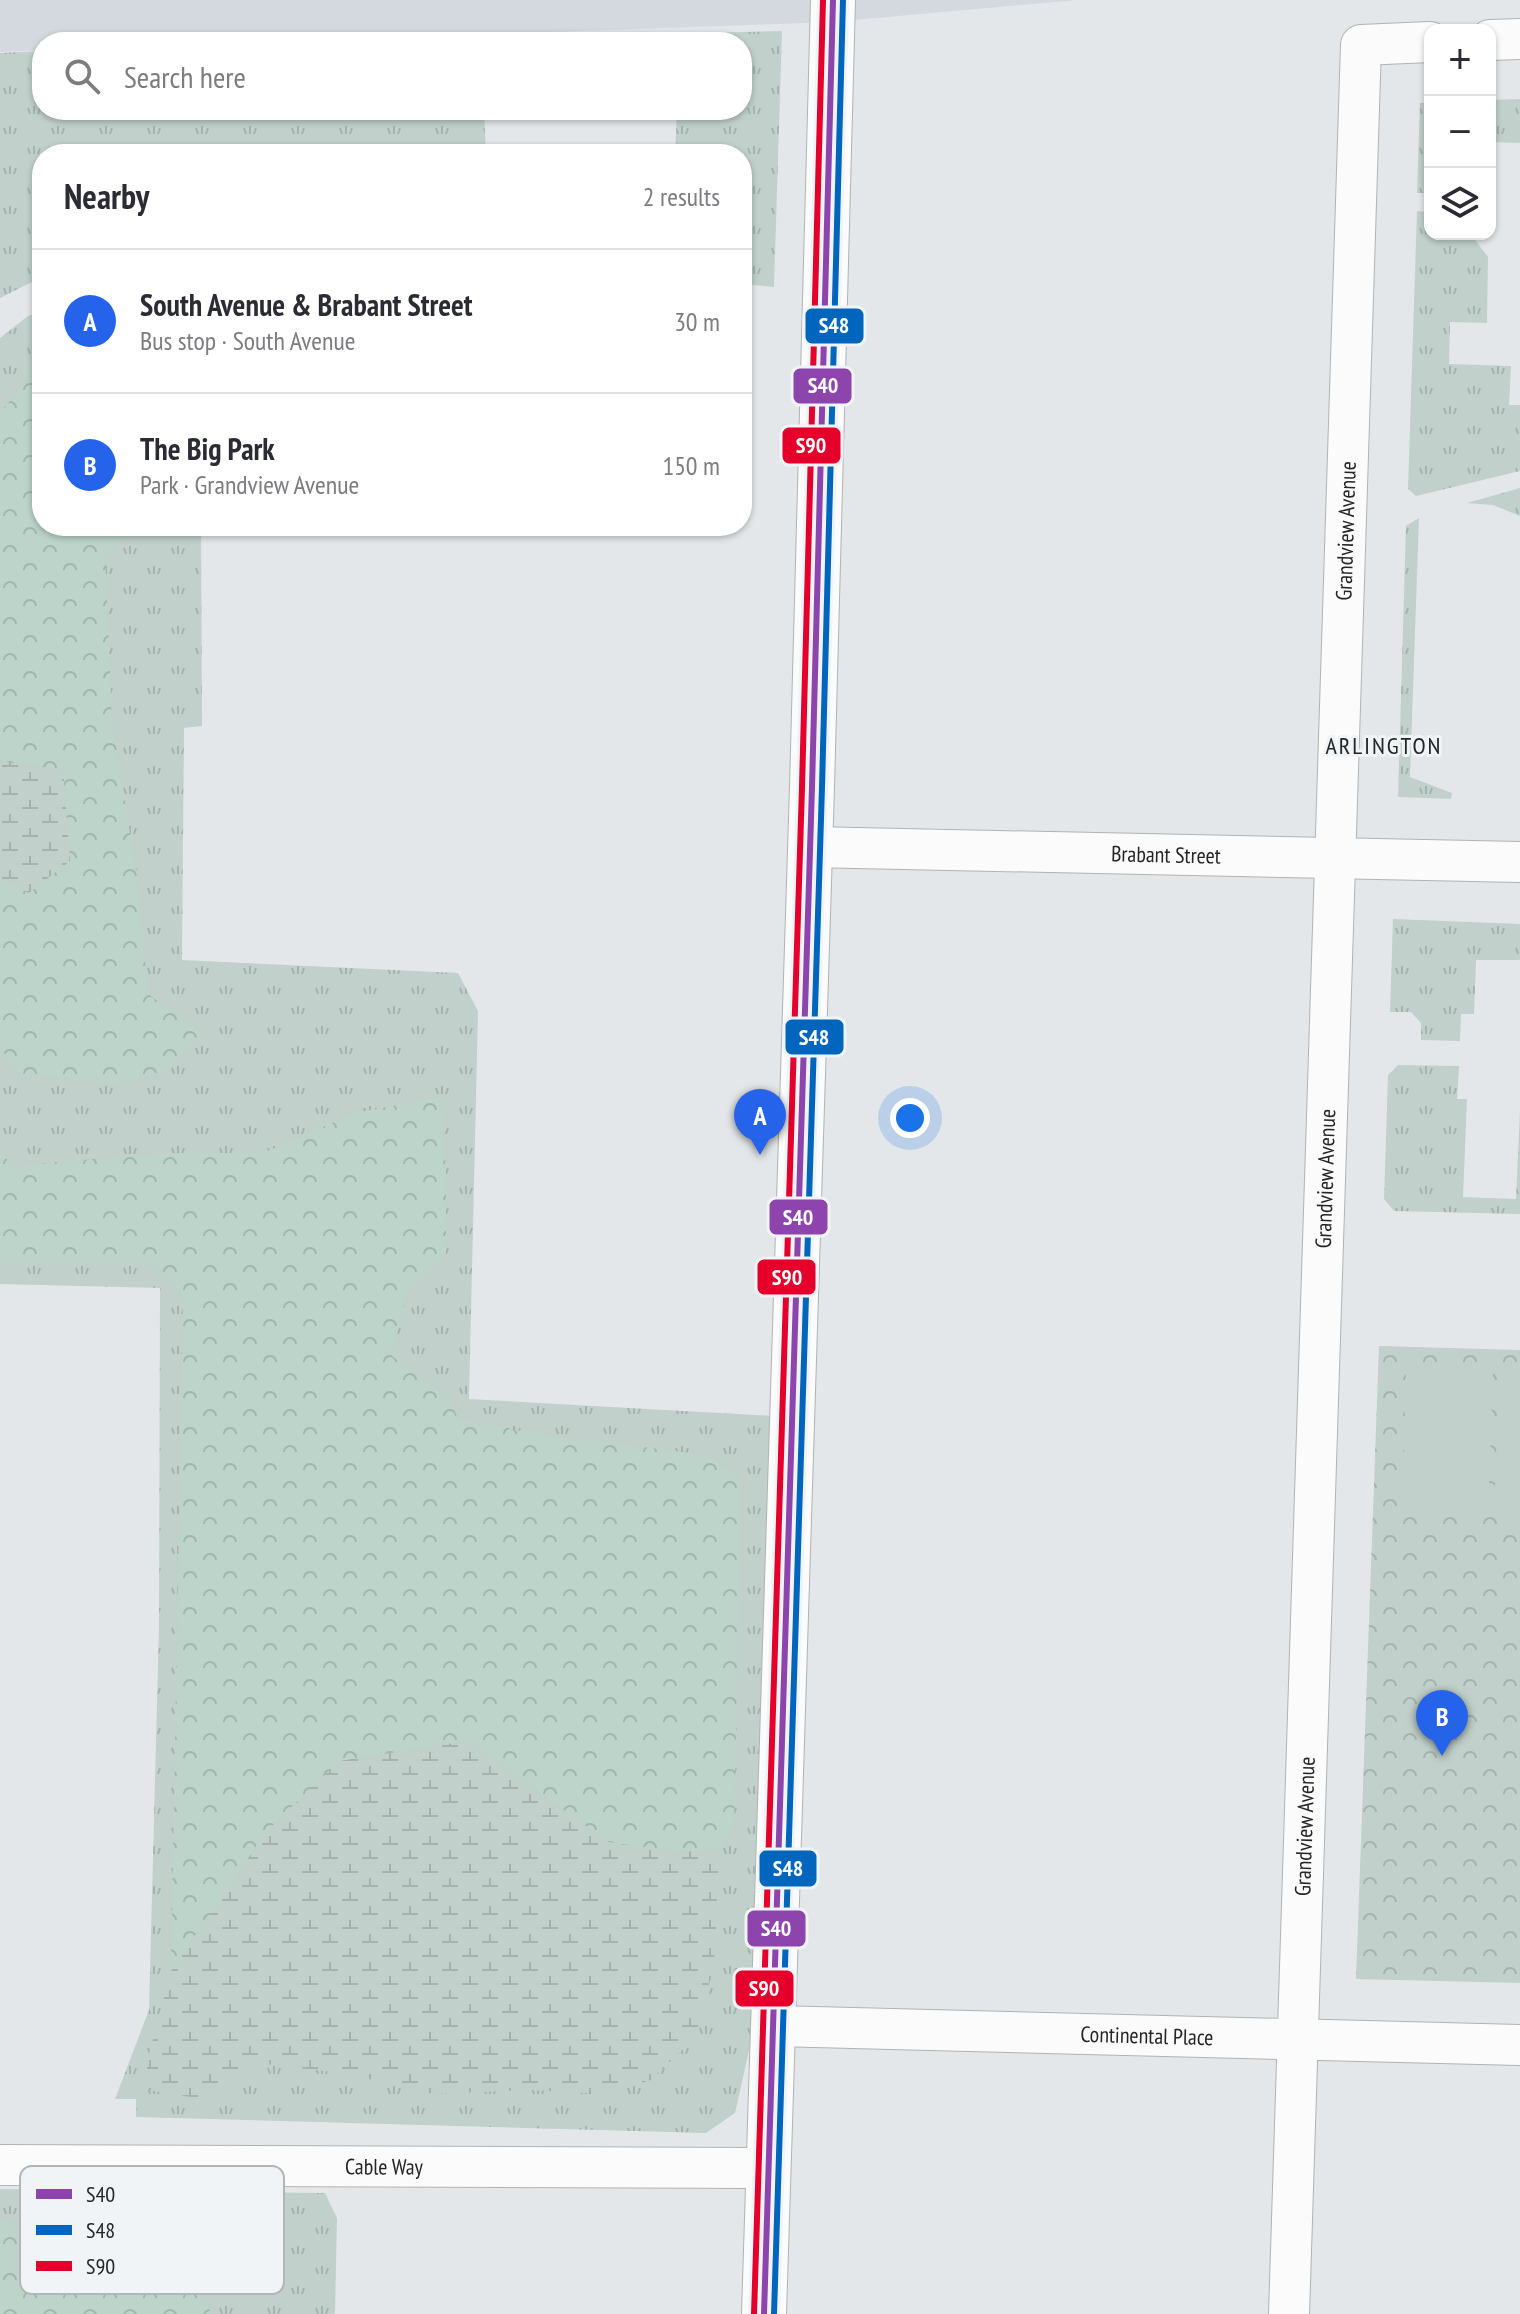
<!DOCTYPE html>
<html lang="en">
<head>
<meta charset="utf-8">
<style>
  body { margin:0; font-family:"PT Sans Narrow",sans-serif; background:#f7f7f7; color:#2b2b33 }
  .controls { position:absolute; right:24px; top:24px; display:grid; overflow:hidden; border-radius:16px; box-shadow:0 2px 6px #0004 }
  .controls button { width:72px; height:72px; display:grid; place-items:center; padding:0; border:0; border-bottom:2px solid #e1e1e2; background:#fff; color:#2b2b33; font:40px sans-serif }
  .you { position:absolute; left:910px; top:1118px; width:28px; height:28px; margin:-20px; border:6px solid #fff; border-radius:50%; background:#1a73e8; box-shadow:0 0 0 12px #1a73e833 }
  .badge { display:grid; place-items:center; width:52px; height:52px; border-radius:50%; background:#2563eb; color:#fff; font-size:26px; font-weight:700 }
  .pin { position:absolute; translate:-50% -66px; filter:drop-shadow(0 2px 4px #0008) }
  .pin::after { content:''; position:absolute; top:42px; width:28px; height:24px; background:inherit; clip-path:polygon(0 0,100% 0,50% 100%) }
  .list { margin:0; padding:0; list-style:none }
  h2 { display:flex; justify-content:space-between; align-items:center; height:104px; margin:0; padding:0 32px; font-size:34px }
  h2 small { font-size:26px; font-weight:400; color:#7c7c81 }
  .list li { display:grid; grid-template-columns:52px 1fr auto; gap:24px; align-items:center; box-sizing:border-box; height:144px; padding:0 32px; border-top:2px solid #e1e1e2 }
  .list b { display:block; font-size:30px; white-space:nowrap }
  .list p { margin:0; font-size:26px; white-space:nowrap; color:#7c7c81 }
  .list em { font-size:26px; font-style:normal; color:#7c7c81 }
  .icon { flex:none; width:44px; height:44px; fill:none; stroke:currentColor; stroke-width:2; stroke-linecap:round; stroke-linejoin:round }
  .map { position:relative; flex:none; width:1520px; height:2314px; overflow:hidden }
  .search { position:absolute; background:#fff; box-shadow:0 2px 6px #0004; left:32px; top:32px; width:720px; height:88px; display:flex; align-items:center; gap:20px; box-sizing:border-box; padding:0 28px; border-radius:32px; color:#7c7c81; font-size:30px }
  .panel { position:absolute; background:#fff; box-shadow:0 2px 6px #0004; left:32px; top:144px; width:720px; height:392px; border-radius:32px }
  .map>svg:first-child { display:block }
  .built { fill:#d3d9de }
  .grass { fill:url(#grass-tufts) }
  .forest { fill:url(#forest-crowns) }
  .wetland { fill:url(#wetland-marsh) }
  .park { fill:url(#park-crowns) }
  .pitch { fill:#c1d0ca }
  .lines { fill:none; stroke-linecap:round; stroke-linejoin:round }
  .minor-casing { stroke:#b0b3b4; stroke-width:42 }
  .tertiary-casing { stroke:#b0b3b4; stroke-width:46 }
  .minor { stroke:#fbfbfc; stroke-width:40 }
  .tertiary { stroke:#fbfbfc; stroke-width:44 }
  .bus-1-casing { stroke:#f0f4f7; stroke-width:12 }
  .bus-2-casing { stroke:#f0f4f7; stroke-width:12 }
  .bus-3-casing { stroke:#f0f4f7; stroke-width:12 }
  .bus-1 { stroke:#8e44ad; stroke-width:6 }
  .bus-2 { stroke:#0065bd; stroke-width:6 }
  .bus-3 { stroke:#e4002b; stroke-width:6 }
  .labels { text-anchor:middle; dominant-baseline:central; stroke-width:6; stroke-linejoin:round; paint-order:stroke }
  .street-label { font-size:22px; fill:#242526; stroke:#f0f4f7 }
  .neighbourhood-label { font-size:24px; letter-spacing:2px; fill:#242526; stroke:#f0f4f7 }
  .key { fill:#f0f4f7; stroke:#b3b6b8; stroke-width:2 }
  .key-label { font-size:22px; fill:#242526 }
  .line-badge { stroke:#f0f4f7; stroke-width:3 }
  .badge-label { font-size:22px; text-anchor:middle; font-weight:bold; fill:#fff }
</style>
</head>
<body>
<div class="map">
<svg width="1520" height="2314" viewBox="0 0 1520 2314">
  <defs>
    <pattern id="grass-tufts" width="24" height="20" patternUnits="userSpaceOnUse" patternTransform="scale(2)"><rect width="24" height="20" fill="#c1d0ca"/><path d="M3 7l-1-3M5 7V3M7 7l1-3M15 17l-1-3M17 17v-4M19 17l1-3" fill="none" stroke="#a6b2ad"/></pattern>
    <pattern id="forest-crowns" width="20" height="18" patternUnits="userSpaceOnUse" patternTransform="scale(2)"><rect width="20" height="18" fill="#bcd4c9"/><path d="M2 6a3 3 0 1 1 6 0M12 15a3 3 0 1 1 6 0" fill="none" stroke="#a1b6ac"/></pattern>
    <pattern id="wetland-marsh" width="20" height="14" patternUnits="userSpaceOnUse" patternTransform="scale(2)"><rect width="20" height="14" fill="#c1d0ca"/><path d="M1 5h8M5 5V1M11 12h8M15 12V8" fill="none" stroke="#a6b2ad"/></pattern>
    <pattern id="park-crowns" width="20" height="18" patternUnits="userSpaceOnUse" patternTransform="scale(2)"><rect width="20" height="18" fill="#c1d0ca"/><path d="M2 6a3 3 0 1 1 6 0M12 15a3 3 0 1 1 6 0" fill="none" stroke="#a6b2ad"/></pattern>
  </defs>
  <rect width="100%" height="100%" fill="#e4e7e9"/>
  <polygon class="built" points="0,0 1077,0 832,22 264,42 42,42 42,50 0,52"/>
  <g class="grass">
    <polygon points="782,31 774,287 742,284 742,154 675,154 677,110 742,110 742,42 271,42"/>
    <polygon points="42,51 42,110 484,110 486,154 42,154 42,277 0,298 0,53"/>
    <polygon points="1520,99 1520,143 1491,142 1490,145 1490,100"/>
    <polygon points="1420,103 1430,103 1430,193 1417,193"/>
    <polygon points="1417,211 1430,212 1430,234 1473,237 1488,257 1487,323 1450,322 1449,364 1511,366 1509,405 1520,405 1520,471 1416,496 1408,489"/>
    <polygon points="42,311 42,526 201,526 202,726 184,728 182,960 458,973 478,1011 469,1399 774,1416 755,2024 735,2113 706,2133 136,2117 136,2099 115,2099 149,2010 159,1627 160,1288 0,1284 0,338 28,316"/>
    <polygon points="1520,488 1520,516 1493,505 1467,503"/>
    <polygon points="1419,518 1410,777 1452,793 1451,799 1398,797 1406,526"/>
    <polygon points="1393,919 1520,924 1520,960 1476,960 1474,1014 1461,1014 1460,1041 1421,1040 1421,1023 1411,1012 1390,1012"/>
    <polygon points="1398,1065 1459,1066 1457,1099 1467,1099 1463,1197 1516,1199 1520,1111 1520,1214 1394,1211 1384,1199 1388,1075"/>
    <polygon points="0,2189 325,2193 337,2218 335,2314 0,2314"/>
  </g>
  <g class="forest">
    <polygon points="42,377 42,526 140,526 105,554 112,720 138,883 148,994 200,1033 167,1070 113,1084 18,1073 0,1047 0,412 29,380"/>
    <polygon points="441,1097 446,1172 446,1254 407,1292 392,1356 450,1400 458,1419 527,1432 705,1455 741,1478 734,1827 719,1850 677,1852 608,1842 467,1741 266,1832 171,1971 183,1295 155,1265 0,1263 0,1154 15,1166 161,1153 263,1153 355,1113"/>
    <polygon points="0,2221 153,2224 212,2314 0,2314"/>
  </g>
  <g class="wetland">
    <polygon points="0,761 63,769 70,861 29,893 0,879"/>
    <polygon points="467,1741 608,1842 677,1852 719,1850 714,1965 696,2036 651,2080 604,2094 530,2090 434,2094 341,2073 257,2063 203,2099 147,2090 147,2061 171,1971 266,1832 339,1761"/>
  </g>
  <polygon class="park" points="1379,1346 1520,1350 1520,1983 1356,1979"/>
  <g class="pitch">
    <polygon points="1406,1369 1493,1371 1488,1516 1402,1513"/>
    <polygon points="1499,1371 1520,1372 1520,1519 1494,1518"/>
  </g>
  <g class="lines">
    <defs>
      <g id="minor">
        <polyline points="1490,40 1520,39"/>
        <path id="s1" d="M810 847 1520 862"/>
        <path id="s2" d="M775 2026 1520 2045"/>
        <path id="s3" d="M0 2165 768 2168"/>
        <path id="s4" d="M1289 2314 1361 45 1430 42"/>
      </g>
      <polyline id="tertiary" points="764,2314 812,787 833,0"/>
    </defs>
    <use href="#minor" class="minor-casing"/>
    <use href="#tertiary" class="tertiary-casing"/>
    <use href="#minor" class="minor"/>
    <use href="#tertiary" class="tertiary"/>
    <defs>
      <polyline id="bus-1" points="764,2314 812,787 833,0"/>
      <polyline id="bus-2" points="774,2314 822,787 843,0"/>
      <polyline id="bus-3" points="754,2314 802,787 823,0"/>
    </defs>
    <use href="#bus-1" class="bus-1-casing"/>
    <use href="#bus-2" class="bus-2-casing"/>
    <use href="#bus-3" class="bus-3-casing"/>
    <use href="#bus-1" class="bus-1"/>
    <use href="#bus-2" class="bus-2"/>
    <use href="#bus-3" class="bus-3"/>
  </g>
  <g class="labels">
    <g class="street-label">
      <text stroke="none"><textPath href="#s4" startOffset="1784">Grandview Avenue</textPath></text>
      <text stroke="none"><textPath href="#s1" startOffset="356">Brabant Street</textPath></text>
      <text stroke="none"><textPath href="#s4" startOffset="1136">Grandview Avenue</textPath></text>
      <text stroke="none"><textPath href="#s4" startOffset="488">Grandview Avenue</textPath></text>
      <text stroke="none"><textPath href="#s2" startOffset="372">Continental Place</textPath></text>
      <text stroke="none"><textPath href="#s3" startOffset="384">Cable Way</textPath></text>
    </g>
    <g class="neighbourhood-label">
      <text x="1384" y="745">ARLINGTON</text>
    </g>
  </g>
  <rect x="20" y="2166" width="264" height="128" rx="12" class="key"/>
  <rect x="36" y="2189" width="36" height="10" fill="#8e44ad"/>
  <rect x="36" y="2225" width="36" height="10" fill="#0065bd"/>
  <rect x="36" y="2261" width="36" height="10" fill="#e4002b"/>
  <g class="key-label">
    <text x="86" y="2202">S40</text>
    <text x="86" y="2238">S48</text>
    <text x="86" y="2274">S90</text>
  </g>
  <g class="line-badge">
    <rect x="804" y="307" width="61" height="38" rx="8" fill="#0065bd"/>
    <rect x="792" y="367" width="61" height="38" rx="8" fill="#8e44ad"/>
    <rect x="781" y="426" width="61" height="39" rx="8" fill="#e4002b"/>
    <rect x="784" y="1018" width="61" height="38" rx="8" fill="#0065bd"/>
    <rect x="768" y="1198" width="61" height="38" rx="8" fill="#8e44ad"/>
    <rect x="756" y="1258" width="61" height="38" rx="8" fill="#e4002b"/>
    <rect x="758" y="1849" width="60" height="39" rx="8" fill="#0065bd"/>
    <rect x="746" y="1909" width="61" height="39" rx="8" fill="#8e44ad"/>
    <rect x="734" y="1969" width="61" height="39" rx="8" fill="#e4002b"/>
  </g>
  <g class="badge-label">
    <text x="834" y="333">S48</text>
    <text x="823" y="393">S40</text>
    <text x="811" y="453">S90</text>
    <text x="814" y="1045">S48</text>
    <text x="798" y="1225">S40</text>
    <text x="787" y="1285">S90</text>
    <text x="788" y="1876">S48</text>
    <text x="776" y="1936">S40</text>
    <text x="764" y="1996">S90</text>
  </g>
</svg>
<div class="controls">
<button>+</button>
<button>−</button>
<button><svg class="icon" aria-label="layers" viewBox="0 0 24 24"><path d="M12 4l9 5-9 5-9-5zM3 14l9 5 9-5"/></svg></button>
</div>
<div class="you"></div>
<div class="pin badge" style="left:760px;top:1155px">A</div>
<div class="pin badge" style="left:1442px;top:1756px">B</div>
<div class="search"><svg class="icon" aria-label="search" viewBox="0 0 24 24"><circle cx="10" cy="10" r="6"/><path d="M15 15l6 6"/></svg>Search here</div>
<section class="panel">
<h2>Nearby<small>2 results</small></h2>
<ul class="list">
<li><span class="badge">A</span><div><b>South Avenue &amp; Brabant Street</b><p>Bus stop · South Avenue</p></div><em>30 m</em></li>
<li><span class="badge">B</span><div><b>The Big Park</b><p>Park · Grandview Avenue</p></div><em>150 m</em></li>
</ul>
</section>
</div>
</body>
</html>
